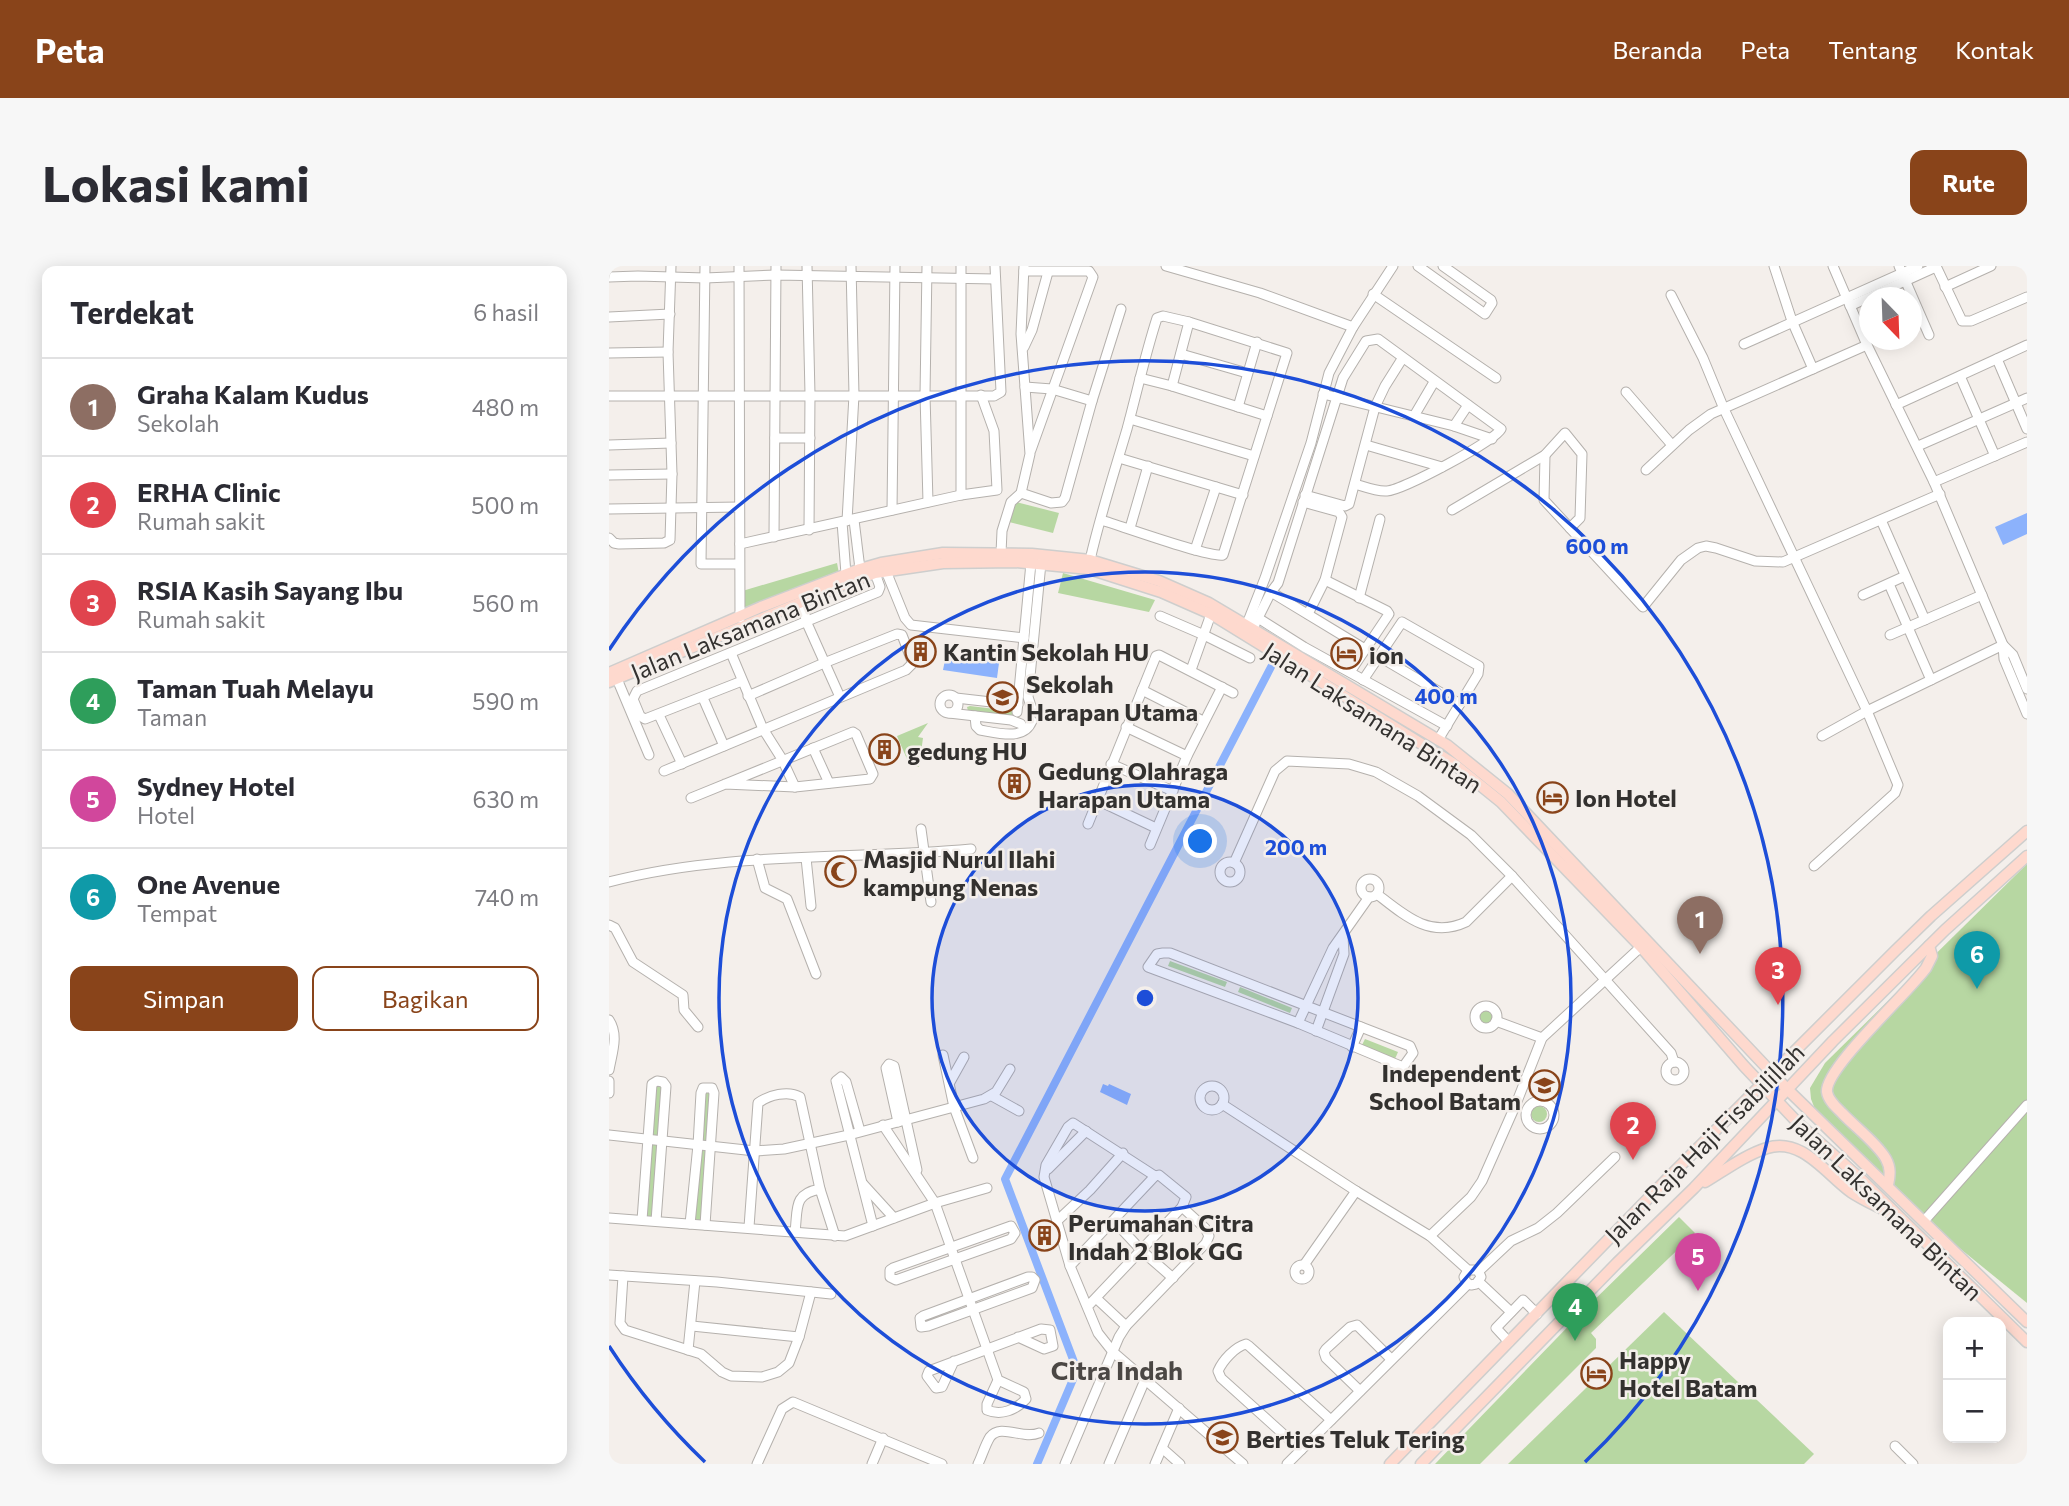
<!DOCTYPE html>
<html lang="id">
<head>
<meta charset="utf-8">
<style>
  body { margin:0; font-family:Commissioner,sans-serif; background:#f7f7f7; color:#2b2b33 }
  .controls { position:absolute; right:21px; bottom:21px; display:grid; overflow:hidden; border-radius:14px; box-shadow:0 4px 18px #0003 }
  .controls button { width:63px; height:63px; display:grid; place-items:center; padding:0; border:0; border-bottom:2px solid #e1e1e2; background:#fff; color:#2b2b33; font:35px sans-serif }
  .compass { position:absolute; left:1250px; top:21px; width:63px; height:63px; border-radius:50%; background:#fff; box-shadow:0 4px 18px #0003; rotate:157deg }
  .you { position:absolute; left:592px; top:576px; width:24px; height:24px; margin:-18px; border:5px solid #fff; border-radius:50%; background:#1a73e8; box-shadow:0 0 0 10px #1a73e833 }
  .badge { display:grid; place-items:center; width:46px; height:46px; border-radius:50%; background:#89441a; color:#fff; font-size:23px; font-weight:700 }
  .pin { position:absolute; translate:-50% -58px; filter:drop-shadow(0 2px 4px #0008) }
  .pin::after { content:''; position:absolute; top:37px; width:24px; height:21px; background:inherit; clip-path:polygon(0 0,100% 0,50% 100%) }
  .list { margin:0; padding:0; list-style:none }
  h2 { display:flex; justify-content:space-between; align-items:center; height:91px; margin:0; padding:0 28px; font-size:30px }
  h2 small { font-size:23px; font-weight:400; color:#7c7c81 }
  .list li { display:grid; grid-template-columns:46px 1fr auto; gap:21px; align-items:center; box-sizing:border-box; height:98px; padding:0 28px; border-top:2px solid #e1e1e2 }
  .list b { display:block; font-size:26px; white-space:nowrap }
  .list p { margin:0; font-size:23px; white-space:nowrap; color:#7c7c81 }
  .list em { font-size:23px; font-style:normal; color:#7c7c81 }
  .actions { display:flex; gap:14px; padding:21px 28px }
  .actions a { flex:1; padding:16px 0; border:2px solid #89441a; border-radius:14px; text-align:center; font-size:24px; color:#89441a }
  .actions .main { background:#89441a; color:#fff }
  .map { position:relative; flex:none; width:1418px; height:1198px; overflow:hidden; border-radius:14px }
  header { display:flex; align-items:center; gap:42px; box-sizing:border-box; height:98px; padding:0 35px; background:#89441a; color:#fff }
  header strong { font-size:33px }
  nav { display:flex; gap:38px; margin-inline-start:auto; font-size:24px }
  .intro { display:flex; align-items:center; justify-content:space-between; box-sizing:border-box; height:168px; padding:0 42px }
  h1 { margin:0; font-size:49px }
  .button { padding:18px 32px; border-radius:14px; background:#89441a; color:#fff; font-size:24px; font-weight:700 }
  main { display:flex; gap:42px; padding:0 42px }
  aside { flex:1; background:#fff; border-radius:14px; box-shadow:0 4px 18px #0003 }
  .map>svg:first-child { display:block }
  .green { fill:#b7d7a2 }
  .water { fill:#8cb2fc }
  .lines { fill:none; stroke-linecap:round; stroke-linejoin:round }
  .canal { stroke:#8cb2fc; stroke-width:8 }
  .minor-casing { stroke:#b5b1ad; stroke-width:11 }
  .major-casing { stroke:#cececd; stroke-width:13 }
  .minor { stroke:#fff; stroke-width:9 }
  .major { stroke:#fed9ce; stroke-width:10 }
  .ring { fill:none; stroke:#1d4ed8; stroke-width:3.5 }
  .labels { text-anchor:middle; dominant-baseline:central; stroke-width:5; stroke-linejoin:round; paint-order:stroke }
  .street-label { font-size:24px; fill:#33312f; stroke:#f4efeb }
  .poi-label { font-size:24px; font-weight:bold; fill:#33312f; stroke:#f4efeb; text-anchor:start }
  .neighbourhood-label { font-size:26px; font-weight:bold; fill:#4b4744; stroke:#f4efeb }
  .centre { fill:#1d4ed8; stroke:#f4efeb; stroke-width:3.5 }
  .ring-label { font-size:21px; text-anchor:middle; font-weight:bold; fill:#1d4ed8; stroke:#f4efeb; stroke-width:5; stroke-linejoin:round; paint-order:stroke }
</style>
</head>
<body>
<header>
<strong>Peta</strong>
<nav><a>Beranda</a><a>Peta</a><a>Tentang</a><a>Kontak</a></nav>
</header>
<div class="intro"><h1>Lokasi kami</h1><a class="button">Rute</a></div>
<main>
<aside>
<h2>Terdekat<small>6 hasil</small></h2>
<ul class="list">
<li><span class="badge" style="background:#8d6e63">1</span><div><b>Graha Kalam Kudus</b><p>Sekolah</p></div><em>480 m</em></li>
<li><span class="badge" style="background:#e0444e">2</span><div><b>ERHA Clinic</b><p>Rumah sakit</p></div><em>500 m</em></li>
<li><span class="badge" style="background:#e0444e">3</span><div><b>RSIA Kasih Sayang Ibu</b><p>Rumah sakit</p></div><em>560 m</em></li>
<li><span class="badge" style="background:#2e9e5b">4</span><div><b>Taman Tuah Melayu</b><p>Taman</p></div><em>590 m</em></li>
<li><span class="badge" style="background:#d1479c">5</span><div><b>Sydney Hotel</b><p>Hotel</p></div><em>630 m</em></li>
<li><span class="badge" style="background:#0f9aa8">6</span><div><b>One Avenue</b><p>Tempat</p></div><em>740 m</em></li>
</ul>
<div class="actions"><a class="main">Simpan</a><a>Bagikan</a></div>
</aside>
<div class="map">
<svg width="1418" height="1198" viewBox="0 0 1418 1198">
  <rect width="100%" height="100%" fill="#f4efeb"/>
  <g class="green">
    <polygon points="407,236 450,247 444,267 400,256"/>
    <polygon points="228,297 231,313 133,355 130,326"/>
    <polygon points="454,307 546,334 540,346 449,327"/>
    <polygon points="361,440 403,445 404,447 403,450 359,445 358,441"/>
    <polygon points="319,457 309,471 314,472 310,501 301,500 288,470"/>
    <polygon points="1418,598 1418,1037 1316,954 1213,861 1202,833 1201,822 1216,797"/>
    <polygon points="561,695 618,716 616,721 559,700"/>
    <polygon points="631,721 683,742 681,747 629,726"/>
    <circle cx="876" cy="751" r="8"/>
    <polygon points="756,773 789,786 785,795 752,781"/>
    <polygon points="45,819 54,820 50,872 41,871"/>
    <polygon points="95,825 103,825 99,877 91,876"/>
    <circle cx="930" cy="848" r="8"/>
    <polygon points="40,878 50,878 46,954 36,953"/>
    <polygon points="92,882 99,883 94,956 86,955"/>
    <polygon points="1070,951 1086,967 982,1067 987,1073 987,1082 871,1198 826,1198 976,1043"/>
    <polygon points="1055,1046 1205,1188 1195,1198 899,1198"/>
  </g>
  <g class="water">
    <polygon points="1418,247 1418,268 1394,279 1386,261"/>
    <polygon points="337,389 390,397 388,412 334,404"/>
    <polygon points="494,818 499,820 500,818 522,828 518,839 491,826"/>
  </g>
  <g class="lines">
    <polyline class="canal" points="428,1198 468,1104 396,913 662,401"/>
    <defs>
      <g id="minor">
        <polyline points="96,0 92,298 130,298"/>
        <polyline points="130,0 131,352"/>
        <polyline points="198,0 201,128 200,264"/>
        <polyline points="318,0 316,129 319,236"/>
        <polyline points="352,0 352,229"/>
        <polyline points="557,0 651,27 744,61"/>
        <polyline points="809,0 876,48 883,37 882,34 834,0"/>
        <polyline points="1165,0 1183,55 1204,103"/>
        <polyline points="1224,0 1258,79 1325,216 1394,379 1404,389 1418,423"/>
        <polyline points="1290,0 1320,69"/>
        <polyline points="1327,0 1353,55 1362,55 1418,31"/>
        <polyline points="415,5 480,5 484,11 422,184"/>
        <polyline points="0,11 29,10 96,12 167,9 386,13"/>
        <polyline points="1336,21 1382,0"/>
        <polyline points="764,28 887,112"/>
        <polyline points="1062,29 1094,92 1115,143 1258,445 1289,519 1286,527 1205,600"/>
        <polyline points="1241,40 1327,1"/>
        <polyline points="0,51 61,48"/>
        <polyline points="1135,78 1309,0"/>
        <polyline points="415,81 423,64 439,6"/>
        <polyline points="0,87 59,86"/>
        <polyline points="572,88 638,107"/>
        <polyline points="1388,93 1418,163"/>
        <polyline points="1351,110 1386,190"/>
        <polyline points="531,112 563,120 658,150"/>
        <polyline points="563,120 580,56"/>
        <polyline points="416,121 443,123 483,135"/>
        <polyline points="1017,126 1063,179"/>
        <polyline points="714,128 845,160 883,173"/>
        <polyline points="0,130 385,130 392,126 386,0"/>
        <polyline points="1287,139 1418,79"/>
        <polyline points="629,141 648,76"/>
        <polyline points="805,150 825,116"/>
        <polyline points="521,153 645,190"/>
        <polyline points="845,160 859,139"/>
        <polyline points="166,172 201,172"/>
        <polyline points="0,179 62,177"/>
        <polyline points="757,179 833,201"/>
        <polyline points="1309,180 1418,132"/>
        <polyline points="936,189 935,234 1034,341 1072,294 1089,282 1097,280 1107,282 1146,295 1174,296 1331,228"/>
        <polyline points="510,192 634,229"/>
        <polyline points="1037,204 1080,164 1102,148 1258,79"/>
        <polyline points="0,209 63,208"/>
        <polyline points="1325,216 1418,176"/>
        <polyline points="412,227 442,237 453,236 456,232 483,135 512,43"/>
        <polyline points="696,229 736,240 740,238 766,141 776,120 793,93"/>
        <polyline points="694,236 730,246 733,251 716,314 699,348"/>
        <polyline points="0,243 130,241"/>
        <polyline points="283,244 286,0"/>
        <polyline points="843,244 936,189 956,167 973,188 971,252 961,262"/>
        <polyline points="245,254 251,303"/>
        <polyline points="1272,254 1316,354"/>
        <polyline points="238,255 245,129 242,0"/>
        <polyline points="233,256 237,308"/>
        <polyline points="521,262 539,200"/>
        <polyline points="165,271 167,0"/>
        <polyline points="0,272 5,277 10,278 55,277 61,274 63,208 59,86 62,0"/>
        <polyline points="131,278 352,229 388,224 385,165 372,129"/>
        <polyline points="586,284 607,221"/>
        <polyline points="392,287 393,265 402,236 412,227 421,188 412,68 415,0"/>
        <path d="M481 294C491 250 505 207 518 163 528 126 536 89 548 52L554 50 580 56 678 87 614 289C600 292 513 260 492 254"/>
        <polyline points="277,305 296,352 302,359 415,372"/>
        <polyline points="716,314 778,345 780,348 741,406"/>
        <polyline points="1280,318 1322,414"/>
        <polyline points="662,326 756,383"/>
        <polyline points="1254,329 1296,310"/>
        <polyline points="750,332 771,253"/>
        <polyline points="194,334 197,355 231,431"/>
        <polyline points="551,350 595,369 641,392"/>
        <polyline points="649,352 695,381 838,460"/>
        <polyline points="638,358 656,312 702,177 720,107 744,61 784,0"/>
        <path d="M644 362 662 326 669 317 734 112 757 75 769 73 892 163C886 175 794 224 778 225 769 226 756 221 746 218"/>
        <polyline points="1281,369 1373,329"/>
        <polyline points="1394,379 1395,393 1418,448"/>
        <polyline points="122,387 154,463 173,493 186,521"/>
        <polyline points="771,391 851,438"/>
        <polyline points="582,404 602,348"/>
        <polyline points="8,413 40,489"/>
        <polyline points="754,414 793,356 870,400 869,408 829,474"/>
        <polyline points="133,415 36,453 31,450 24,433 28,425 269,326 271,321 266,307"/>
        <polyline points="533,424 594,455"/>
        <circle cx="340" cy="438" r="9"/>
        <polyline points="94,432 115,480"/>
        <polyline points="347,432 409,439"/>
        <polyline points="408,446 422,297"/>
        <polyline points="424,446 419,431 432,297"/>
        <polyline points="340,447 402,454 412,458"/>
        <polyline points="50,449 73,498"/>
        <path d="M366 450 367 460 371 464C389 467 415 475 423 455"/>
        <polyline points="517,461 578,490"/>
        <polyline points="1213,470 1258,445 1394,379"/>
        <polyline points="204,482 220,517"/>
        <polyline points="502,498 564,525"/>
        <polyline points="55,505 297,404 303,398 303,395 293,369 288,368 215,397 139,430"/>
        <polyline points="82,532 244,466 247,468 264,508 261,513 186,521 116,518"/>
        <polyline points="488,534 547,562"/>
        <polyline points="479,558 547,390 550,389 624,427"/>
        <polyline points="312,563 322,636"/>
        <polyline points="541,579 578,490 613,421"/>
        <polyline points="197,592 202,640"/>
        <polyline points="148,593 156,622 178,633 207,708"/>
        <circle cx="621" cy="606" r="10"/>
        <polyline points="625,597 666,505 678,495 740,498 767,506 809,530 862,569 903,610 1062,787 1065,796"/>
        <circle cx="761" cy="622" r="9"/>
        <path d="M0 616C118 585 241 594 362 583"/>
        <path d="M768 628C795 649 821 673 857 656L903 610"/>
        <polyline points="0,659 6,662 24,696 74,729 75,744 89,761"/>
        <polygon points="554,687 561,687 801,780 804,787 794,801 689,757 539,701 548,688"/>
        <circle cx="877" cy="751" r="11"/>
        <path d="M0 754C10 769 3 787 0 804"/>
        <polyline points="887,755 933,772"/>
        <polyline points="689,757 724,682 760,631"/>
        <polyline points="707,765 735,688 734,670"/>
        <polyline points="743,781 752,761"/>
        <polyline points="334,789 345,841 364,892"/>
        <circle cx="1066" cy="805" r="9"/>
        <polyline points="0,815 0,827"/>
        <polyline points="341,816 355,791"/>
        <circle cx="603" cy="832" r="12"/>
        <polyline points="383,830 410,845"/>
        <circle cx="931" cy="849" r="14"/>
        <polyline points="613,838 747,925 821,970 859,1004 869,1004 872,1011 867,1018 862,1019 857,1016 855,1011 859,1004"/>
        <polyline points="289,856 277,802 280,798 285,800 308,904"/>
        <path d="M274 859 326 937 389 1114 378 1138V1144C392 1150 407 1144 417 1133L415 1126 389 1114"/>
        <polyline points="251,865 237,816 232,811 227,815 228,819 264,960"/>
        <polyline points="0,869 146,885 175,883 240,869 375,833 387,826 401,803"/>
        <polyline points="439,903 477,865"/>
        <polyline points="254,918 285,952"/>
        <polyline points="0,952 236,970 326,937 378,922"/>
        <polyline points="33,954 43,818 48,815 54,816 57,820 47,955"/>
        <polyline points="449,954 481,924 514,887"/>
        <polyline points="505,955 533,985 564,1012"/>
        <polyline points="1315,955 1418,839"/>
        <polyline points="81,958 89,879 92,827 94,822 103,822 105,827 96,959"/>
        <polygon points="402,960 406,967 402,973 287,1014 281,1011 281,1004 284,1002"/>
        <path d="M140 961 149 837C160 829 179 824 191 831L211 923 226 970"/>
        <path d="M186 966C189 942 184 928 211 923"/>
        <polyline points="821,970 862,931 873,915 907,838 933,772 1035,678"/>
        <polyline points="695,999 747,925"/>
        <circle cx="693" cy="1006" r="7"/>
        <polyline points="461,1000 546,910"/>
        <polyline points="870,1005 902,975 929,962 948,947 1006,891"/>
        <polyline points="0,1009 108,1016 222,1028"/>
        <polyline points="14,1010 11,1057 16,1064 92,1088 113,1106 122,1110 153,1111 169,1106 180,1097 190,1071 202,1026"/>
        <polygon points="419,1011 423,1011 426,1014 423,1022 319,1060 312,1061 311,1052 314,1050"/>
        <polyline points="870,1016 902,1046"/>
        <polyline points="488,1033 517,1060"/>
        <polyline points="479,1040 573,941 577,931 550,909 546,910 464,857 459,861 437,899 435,911 461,1000 489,1067 504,1086 634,1198"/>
        <polyline points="83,1060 190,1071"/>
        <polyline points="900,1076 887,1062 914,1034 928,1048"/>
        <polyline points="79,1084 86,1015"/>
        <polyline points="345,1095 333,1121 327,1122 318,1110 320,1105 432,1063 441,1064 444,1080 435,1083 409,1071"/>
        <polyline points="751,1125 717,1092 715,1086 717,1083 741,1061 748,1059 782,1093"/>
        <polyline points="1286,1180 1304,1198"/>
        <polyline points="553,1182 571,1198"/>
        <path d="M692 1184 612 1112 609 1105C614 1094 626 1081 637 1078L640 1080 722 1154"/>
        <polyline points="148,1198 173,1143 184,1136 333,1198"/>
        <polyline points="263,1198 274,1172"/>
        <path d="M369 1198C373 1190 376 1179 381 1171 392 1157 414 1174 430 1167"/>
        <polyline points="456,1198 510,1071 517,1060 597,977 600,970 596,962 573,941"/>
        <polyline points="500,1198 536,1114"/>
        <polyline points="546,1198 570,1142"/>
        <polyline points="678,1198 859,1018"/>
      </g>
      <g id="major">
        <polyline points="0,407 152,341 251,303 272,297 334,287 423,288 481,294 550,315 600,337 838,479 899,528 1178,823 1418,1056"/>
        <polyline points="0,416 241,316 266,307 334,297 406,296 480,303 552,326 602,348 845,498 892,536 1032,681 1135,800 1190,858 1254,915 1418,1076"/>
        <path d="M1096 916C1116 904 1136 889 1158 882 1193 871 1217 908 1242 926 1254 934 1268 940 1281 947"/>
        <path d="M1279 919C1281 910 1282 902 1277 893 1269 878 1245 860 1233 847 1227 841 1219 834 1218 826 1215 803 1300 726 1317 702L1323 690 1320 680"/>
        <polyline points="781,1198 1061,910 1286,685 1322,650 1418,565"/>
        <polyline points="812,1198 1008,997 1085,922 1224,775 1336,664 1418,590"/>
      </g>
    </defs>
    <use href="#minor" class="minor-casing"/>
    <use href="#major" class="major-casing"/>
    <use href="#minor" class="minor"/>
    <use href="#major" class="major"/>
  </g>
  <circle cx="536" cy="732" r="213" fill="#1d4ed8" fill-opacity=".12"/>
  <g class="ring">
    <circle cx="536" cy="732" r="213"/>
    <circle cx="536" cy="732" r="426"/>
    <path d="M96 1196A639 639 0 0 1 0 1080M0 384A639 639 0 1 1 976 1196"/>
  </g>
  <defs>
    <symbol id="building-ring" viewBox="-11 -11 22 22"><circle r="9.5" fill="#f4efeb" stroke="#89441a" stroke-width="1.5"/><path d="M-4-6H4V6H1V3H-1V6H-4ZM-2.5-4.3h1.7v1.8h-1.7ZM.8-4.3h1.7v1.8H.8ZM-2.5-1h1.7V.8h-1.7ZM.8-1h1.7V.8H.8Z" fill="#89441a"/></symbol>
    <symbol id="hotel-ring" viewBox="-11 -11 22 22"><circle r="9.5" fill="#f4efeb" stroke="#89441a" stroke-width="1.5"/><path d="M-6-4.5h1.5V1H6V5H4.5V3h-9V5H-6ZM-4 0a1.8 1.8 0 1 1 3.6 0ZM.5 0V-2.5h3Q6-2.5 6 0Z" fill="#89441a"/></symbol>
    <symbol id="school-ring" viewBox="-11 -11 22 22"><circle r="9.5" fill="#f4efeb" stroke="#89441a" stroke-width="1.5"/><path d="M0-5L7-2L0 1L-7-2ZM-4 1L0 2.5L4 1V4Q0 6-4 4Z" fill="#89441a"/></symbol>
    <symbol id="mosque-ring" viewBox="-11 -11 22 22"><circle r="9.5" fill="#f4efeb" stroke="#89441a" stroke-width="1.5"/><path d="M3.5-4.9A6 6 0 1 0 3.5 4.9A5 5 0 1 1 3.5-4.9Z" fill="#89441a"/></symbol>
  </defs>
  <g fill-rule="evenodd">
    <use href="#building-ring" x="294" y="368" width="35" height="35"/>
    <use href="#hotel-ring" x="720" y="370" width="35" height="35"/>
    <use href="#school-ring" x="376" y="414" width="35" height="35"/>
    <use href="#building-ring" x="258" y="466" width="35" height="35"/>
    <use href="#building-ring" x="388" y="500" width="35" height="35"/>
    <use href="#hotel-ring" x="926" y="514" width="35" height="35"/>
    <use href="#mosque-ring" x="214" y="588" width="35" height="35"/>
    <use href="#school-ring" x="918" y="802" width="35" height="35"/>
    <use href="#building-ring" x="418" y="952" width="35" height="35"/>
    <use href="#hotel-ring" x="970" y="1090" width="35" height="35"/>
    <use href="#school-ring" x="596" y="1154" width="35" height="35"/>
  </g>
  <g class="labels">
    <g class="street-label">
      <text transform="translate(141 359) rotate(-22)">Jalan Laksamana Bintan</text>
      <text transform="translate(764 451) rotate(33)">Jalan Laksamana Bintan</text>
      <text transform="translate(1095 877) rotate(-45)">Jalan Raja Haji Fisabilillah</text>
      <text transform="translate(1278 941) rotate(44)">Jalan Laksamana Bintan</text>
    </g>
    <g class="poi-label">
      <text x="334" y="385">Kantin Sekolah HU</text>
      <text x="760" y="388">ion</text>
      <text x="417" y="417">Sekolah<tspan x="417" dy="28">Harapan Utama</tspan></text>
      <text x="298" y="484">gedung HU</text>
      <text x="429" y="504">Gedung Olahraga<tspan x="429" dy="28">Harapan Utama</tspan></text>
      <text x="966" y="531">Ion Hotel</text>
      <text x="254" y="592">Masjid Nurul Ilahi<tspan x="254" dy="28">kampung Nenas</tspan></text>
      <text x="912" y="806" text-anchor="end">Independent<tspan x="912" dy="28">School Batam</tspan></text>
      <text x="459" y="956">Perumahan Citra<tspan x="459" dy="28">Indah 2 Blok GG</tspan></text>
      <text x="1010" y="1093">Happy<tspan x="1010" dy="28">Hotel Batam</tspan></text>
      <text x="637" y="1172">Berties Teluk Tering</text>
    </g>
    <g class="neighbourhood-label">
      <text x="508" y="1103">Citra Indah</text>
    </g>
  </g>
  <circle cx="536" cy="732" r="10" class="centre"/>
  <g class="ring-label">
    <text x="988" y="288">600 m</text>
    <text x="837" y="438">400 m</text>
    <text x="687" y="589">200 m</text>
  </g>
</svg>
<div class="controls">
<button>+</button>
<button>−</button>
</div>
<svg class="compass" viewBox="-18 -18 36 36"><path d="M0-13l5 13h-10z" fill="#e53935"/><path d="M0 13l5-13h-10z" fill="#7c7c81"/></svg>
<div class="you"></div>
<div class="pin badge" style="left:1091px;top:688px;background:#8d6e63">1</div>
<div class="pin badge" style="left:1024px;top:894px;background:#e0444e">2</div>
<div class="pin badge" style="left:1169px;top:739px;background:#e0444e">3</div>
<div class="pin badge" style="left:966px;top:1075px;background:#2e9e5b">4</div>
<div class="pin badge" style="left:1089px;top:1025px;background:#d1479c">5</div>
<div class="pin badge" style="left:1368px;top:723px;background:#0f9aa8">6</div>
</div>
</main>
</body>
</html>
